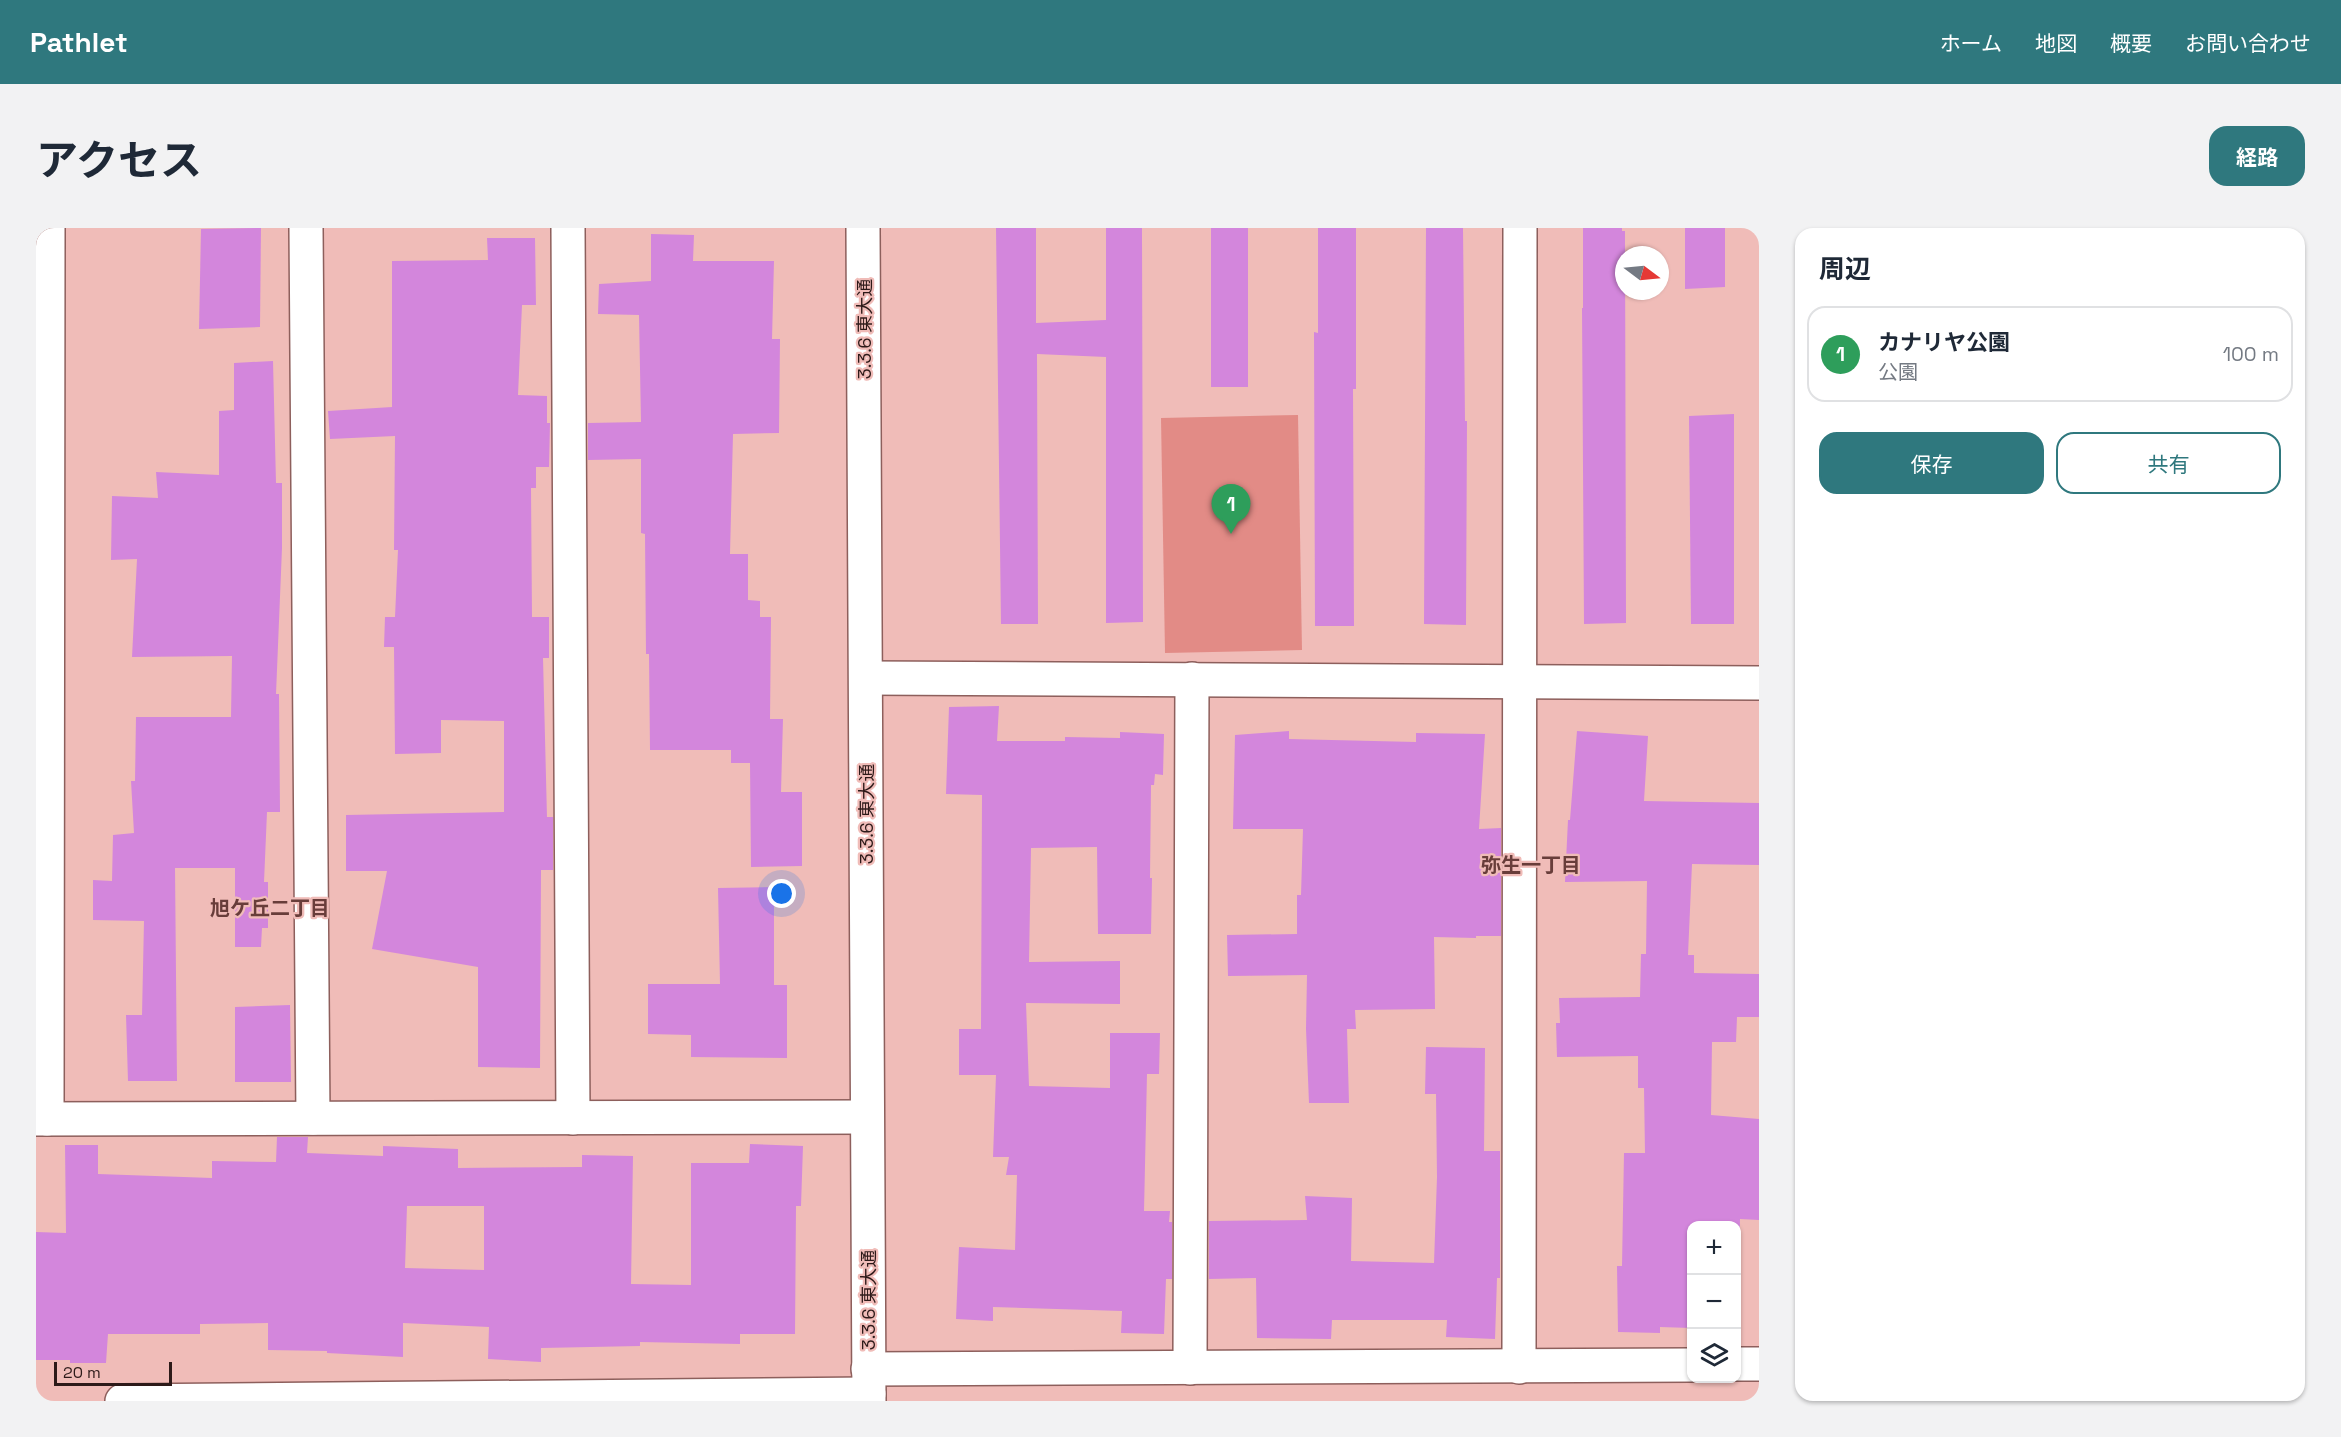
<!DOCTYPE html>
<html lang="ja">
<head>
<meta charset="utf-8">
<style>
  body { margin:0; font-family:"Space Grotesk","Noto Sans JP",sans-serif; background:#f2f2f3; color:#1f2937 }
  .controls { position:absolute; right:18px; bottom:18px; display:grid; overflow:hidden; border-radius:12px; box-shadow:0 2px 4px #0004 }
  .controls button { width:54px; height:54px; display:grid; place-items:center; padding:0; border:0; border-bottom:2px solid #e0e1e3; background:#fff; color:#1f2937; font:30px sans-serif }
  .compass { position:absolute; left:1579px; top:18px; width:54px; height:54px; border-radius:50%; background:#fff; box-shadow:0 2px 4px #0004; rotate:106deg }
  .scale { position:absolute; left:18px; bottom:15px; width:118px; box-sizing:border-box; padding-left:6px; border:3px solid #2d1a19; border-top:0; font-size:16px; line-height:21px; white-space:nowrap; color:#2d1a19; -webkit-text-stroke:4px #f0bcb8; paint-order:stroke }
  .you { position:absolute; left:746px; top:666px; width:21px; height:21px; margin:-15px; border:4px solid #fff; border-radius:50%; background:#1a73e8; box-shadow:0 0 0 9px #1a73e833 }
  .badge { display:grid; place-items:center; width:39px; height:39px; border-radius:50%; background:#2f787e; color:#fff; font-size:20px; font-weight:700 }
  .pin { position:absolute; translate:-50% -50px; filter:drop-shadow(0 2px 3px #0008) }
  .pin::after { content:''; position:absolute; top:32px; width:21px; height:18px; background:inherit; clip-path:polygon(0 0,100% 0,50% 100%) }
  .list { margin:0; padding:0; list-style:none }
  h2 { display:flex; justify-content:space-between; align-items:center; height:78px; margin:0; padding:0 24px; font-size:26px }
  h2 small { font-size:20px; font-weight:400; color:#747a83 }
  .list li { display:grid; grid-template-columns:39px 1fr auto; gap:18px; align-items:center; box-sizing:border-box; height:96px; margin:0 12px 12px; padding:0 12px; border:2px solid #e0e1e3; border-radius:18px }
  .list b { display:block; font-size:22px; white-space:nowrap }
  .list p { margin:0; font-size:20px; white-space:nowrap; color:#747a83 }
  .list em { font-size:20px; font-style:normal; color:#747a83 }
  .actions { display:flex; gap:12px; padding:18px 24px }
  .actions a { flex:1; padding:14px 0; border:2px solid #2f787e; border-radius:18px; text-align:center; font-size:21px; color:#2f787e }
  .actions .main { background:#2f787e; color:#fff }
  .icon { flex:none; width:33px; height:33px; fill:none; stroke:currentColor; stroke-width:2; stroke-linecap:round; stroke-linejoin:round }
  .map { position:relative; flex:none; width:1723px; height:1173px; overflow:hidden; border-radius:18px }
  header { display:flex; align-items:center; gap:36px; box-sizing:border-box; height:84px; padding:0 30px; background:#2f787e; color:#fff }
  header strong { font-size:28px }
  nav { display:flex; gap:33px; margin-inline-start:auto; font-size:21px }
  .intro { display:flex; align-items:center; justify-content:space-between; box-sizing:border-box; height:144px; padding:0 36px }
  h1 { margin:0; font-size:42px }
  .button { padding:15px 27px; border-radius:18px; background:#2f787e; color:#fff; font-size:21px; font-weight:700 }
  main { display:flex; gap:36px; padding:0 36px }
  aside { flex:1; background:#fff; border-radius:18px; box-shadow:0 2px 4px #0004 }
  .map>svg:first-child { display:block }
  .green { fill:#e28b86 }
  .building { fill:#d386dc; fill-rule:evenodd }
  .lines { fill:none; stroke-linecap:round; stroke-linejoin:round }
  .minor-casing { stroke:#8d5f5c; stroke-width:36 }
  .tertiary-casing { stroke:#8d5f5c; stroke-width:36 }
  .minor { stroke:#fff; stroke-width:33 }
  .tertiary { stroke:#fff; stroke-width:33 }
  .labels { text-anchor:middle; dominant-baseline:central; stroke-width:4.5; stroke-linejoin:round; paint-order:stroke }
  .street-label { font-size:18px; fill:#2d1a19; stroke:#f0bcb8 }
  .neighbourhood-label { font-size:20px; font-weight:bold; fill:#683d3a; stroke:#f0bcb8 }
</style>
</head>
<body>
<header>
<strong>Pathlet</strong>
<nav><a>ホーム</a><a>地図</a><a>概要</a><a>お問い合わせ</a></nav>
</header>
<div class="intro"><h1>アクセス</h1><a class="button">経路</a></div>
<main>
<div class="map">
<svg width="1723" height="1173" viewBox="0 0 1723 1173">
  <rect width="100%" height="100%" fill="#f0bcb8"/>
  <polygon class="green" points="1262,187 1266,422 1129,425 1125,190"/>
  <g class="building">
    <polygon points="225,0 224,99 163,101 165,1"/>
    <polygon points="960,0 1000,0 1000,95 1070,92 1070,0 1106,0 1107,394 1070,395 1070,129 1001,126 1002,396 965,396"/>
    <rect x="1175" y="0" width="37" height="159"/>
    <polygon points="1282,0 1320,0 1320,161 1317,161 1318,398 1279,398 1278,104 1282,105"/>
    <polygon points="1390,0 1427,0 1429,193 1431,193 1430,397 1388,396"/>
    <polygon points="1547,0 1586,0 1586,3 1589,3 1590,395 1548,396 1546,80 1547,80"/>
    <polygon points="1649,0 1689,0 1689,59 1649,61"/>
    <polygon points="615,6 658,7 657,33 738,33 736,111 744,111 743,205 697,206 694,326 712,326 712,372 724,373 724,389 735,389 734,491 747,491 745,564 766,564 766,638 715,639 714,535 695,535 695,522 614,522 613,426 610,426 609,306 605,305 605,231 552,232 552,195 605,194 603,87 562,86 563,56 615,53"/>
    <polygon points="451,10 499,10 500,77 486,77 482,167 511,168 511,195 514,195 513,239 500,239 500,260 495,260 496,389 513,389 513,430 507,430 511,589 517,589 517,642 505,642 504,840 442,839 442,739 336,721 351,643 310,643 310,587 468,584 468,493 405,492 405,525 359,526 358,419 348,419 349,389 359,389 362,322 358,322 359,208 294,211 292,183 356,179 356,33 452,32"/>
    <polygon points="237,133 240,255 246,255 246,320 240,466 243,466 244,584 231,584 228,654 232,654 232,700 226,700 225,719 199,719 199,640 139,640 141,853 92,853 90,787 106,787 108,693 57,692 57,652 76,653 77,607 98,605 95,553 99,553 100,489 195,489 196,428 96,429 101,331 75,332 76,268 122,270 120,244 183,247 183,183 198,182 198,135"/>
    <polygon points="1698,186 1698,396 1655,396 1653,188"/>
    <polygon points="963,478 961,513 1029,513 1029,509 1084,510 1084,504 1128,506 1127,547 1119,546 1118,557 1115,557 1114,650 1116,650 1115,706 1062,706 1061,619 995,620 993,734 1084,733 1084,776 990,775 993,858 1074,860 1074,805 1124,805 1123,846 1111,846 1108,983 1134,983 1133,994 1136,994 1136,1051 1130,1051 1128,1106 1085,1105 1086,1083 957,1079 957,1093 920,1091 923,1019 979,1022 981,947 970,947 973,929 957,929 960,847 923,847 923,801 945,801 946,567 910,566 913,479"/>
    <polygon points="1253,503 1253,511 1380,514 1380,505 1449,506 1443,601 1465,600 1465,708 1440,708 1440,710 1398,709 1399,781 1319,782 1320,801 1311,801 1313,875 1273,875 1270,801 1271,747 1192,748 1191,707 1261,706 1261,667 1265,667 1267,601 1197,601 1199,507"/>
    <polygon points="1541,503 1612,508 1608,573 1723,575 1723,637 1656,636 1652,727 1658,727 1658,745 1723,746 1723,789 1701,789 1700,814 1676,814 1675,887 1723,891 1723,992 1704,991 1703,1047 1701,1047 1701,998 1656,998 1655,1100 1624,1099 1624,1105 1582,1104 1581,1038 1586,1038 1588,925 1609,925 1608,860 1602,860 1602,828 1521,829 1520,795 1524,795 1523,770 1604,769 1605,726 1610,726 1611,653 1529,654 1532,592 1534,592"/>
    <polygon points="738,659 738,757 751,757 751,830 655,829 655,807 612,806 612,756 684,756 682,660"/>
    <polygon points="254,777 255,854 199,854 199,779"/>
    <polygon points="1390,819 1449,820 1448,923 1464,923 1464,1050 1461,1050 1459,1111 1410,1109 1411,1092 1296,1092 1295,1111 1221,1110 1220,1050 1173,1051 1173,993 1271,992 1269,968 1316,970 1315,1033 1398,1035 1401,949 1400,866 1389,866"/>
    <path d="M241 909H272L271 925 347 928V918L422 921V940L546 939V927L597 928 595 1056 655 1057V935H713L714 916 767 918 765 978H760L759 1106H704V1116L604 1114V1118L505 1120V1134L452 1131 453 1099 367 1095V1129L291 1125V1123L232 1122V1095L164 1096V1106H72L70 1135H34V1132H0V1004L30 1005 29 917H62V946L176 950V933L240 934ZM371 978H448V1042L369 1040Z"/>
  </g>
  <g class="lines">
    <defs>
      <g id="minor">
        <polyline points="270,0 277,890"/>
        <polyline points="532,0 537,890"/>
        <polyline points="830,450 1723,455"/>
        <polyline points="11,891 12,0"/>
        <polyline points="1700,1136 1723,1136"/>
        <polyline points="1483,1139 1484,0"/>
        <polyline points="1154,1140 1156,451"/>
        <polyline points="832,1141 1656,1137"/>
        <polyline points="86,1173 833,1166"/>
      </g>
      <g id="tertiary">
        <polyline points="827,0 833,1173"/>
        <polyline points="0,891 830,889"/>
      </g>
    </defs>
    <use href="#minor" class="minor-casing"/>
    <use href="#tertiary" class="tertiary-casing"/>
    <use href="#minor" class="minor"/>
    <use href="#tertiary" class="tertiary"/>
  </g>
  <g class="labels">
    <g class="street-label">
      <text transform="translate(828 101) rotate(-90)">3.3.6 東大通</text>
      <text transform="translate(830 586) rotate(-90)">3.3.6 東大通</text>
      <text transform="translate(832 1072) rotate(-90)">3.3.6 東大通</text>
    </g>
    <g class="neighbourhood-label">
      <text x="1495" y="637">弥生一丁目</text>
      <text x="234" y="680">旭ケ丘二丁目</text>
    </g>
  </g>
</svg>
<div class="controls">
<button>+</button>
<button>−</button>
<button><svg class="icon" aria-label="layers" viewBox="0 0 24 24"><path d="M12 4l9 5-9 5-9-5zM3 14l9 5 9-5"/></svg></button>
</div>
<svg class="compass" viewBox="-18 -18 36 36"><path d="M0-13l5 13h-10z" fill="#e53935"/><path d="M0 13l5-13h-10z" fill="#747a83"/></svg>
<div class="scale">20 m</div>
<div class="you"></div>
<div class="pin badge" style="left:1195px;top:306px;background:#2e9e5b">1</div>
</div>
<aside>
<h2>周辺<small></small></h2>
<ul class="list">
<li><span class="badge" style="background:#2e9e5b">1</span><div><b>カナリヤ公園</b><p>公園</p></div><em>100 m</em></li>
</ul>
<div class="actions"><a class="main">保存</a><a>共有</a></div>
</aside>
</main>
</body>
</html>
